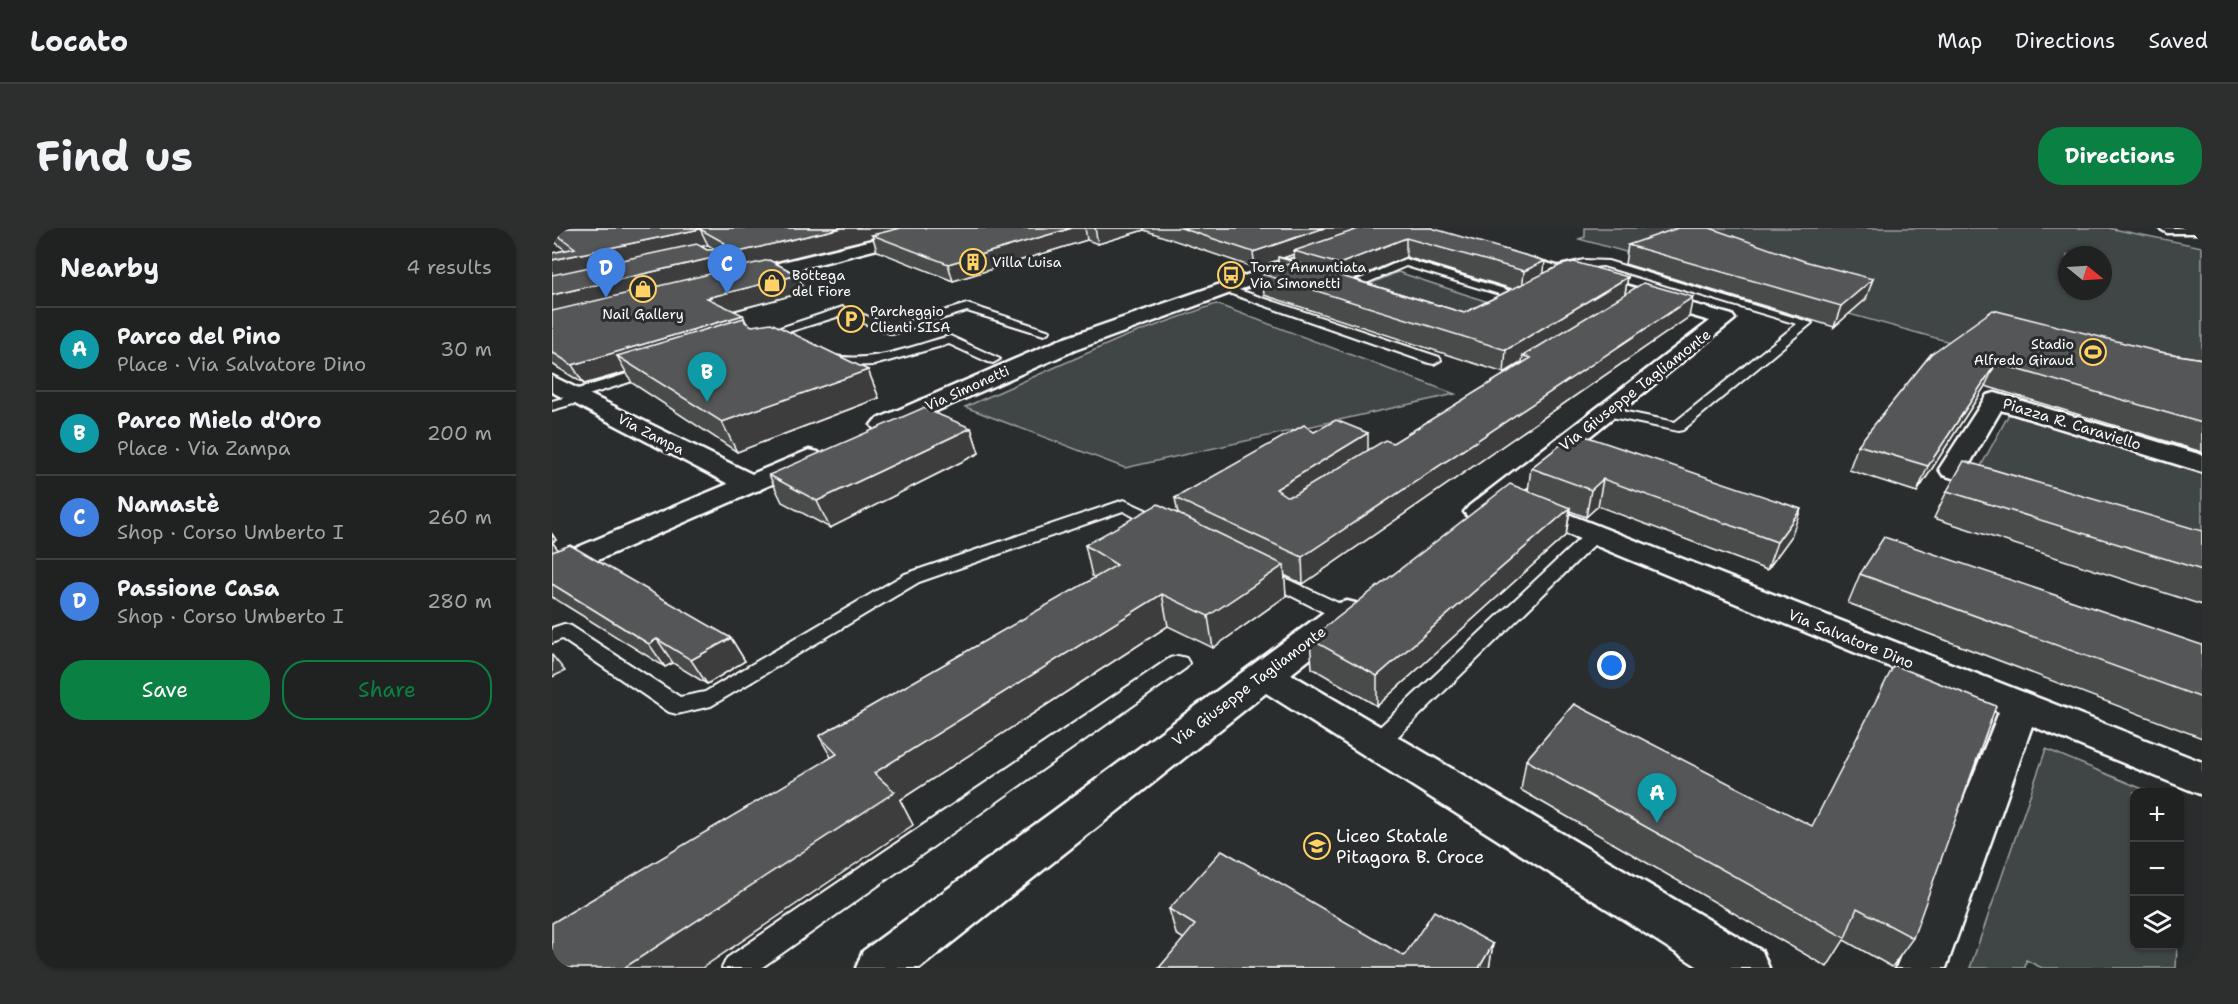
<!DOCTYPE html>
<html lang="en">
<head>
<meta charset="utf-8">
<style>
  body { margin:0; font-family:"Shantell Sans",sans-serif; background:#2d2f2f; color:#f1f3f6 }
  .controls { position:absolute; right:18px; bottom:18px; display:grid; overflow:hidden; border-radius:12px; box-shadow:0 2px 4px #0004 }
  .controls button { width:54px; height:54px; display:grid; place-items:center; padding:0; border:0; border-bottom:2px solid #3d3f40; background:#202222; color:#f1f3f6; font:30px sans-serif }
  .compass { position:absolute; left:1506px; top:18px; width:54px; height:54px; border-radius:50%; background:#202222; box-shadow:0 2px 4px #0004; rotate:108deg }
  .you { position:absolute; left:1060px; top:438px; width:21px; height:21px; margin:-15px; border:4px solid #fff; border-radius:50%; background:#1a73e8; box-shadow:0 0 0 9px #1a73e833 }
  .badge { display:grid; place-items:center; width:39px; height:39px; border-radius:50%; background:#0b8043; color:#fff; font-size:20px; font-weight:700 }
  .pin { position:absolute; translate:-50% -50px; filter:drop-shadow(0 2px 3px #0008) }
  .pin::after { content:''; position:absolute; top:32px; width:21px; height:18px; background:inherit; clip-path:polygon(0 0,100% 0,50% 100%) }
  .list { margin:0; padding:0; list-style:none }
  h2 { display:flex; justify-content:space-between; align-items:center; height:78px; margin:0; padding:0 24px; font-size:26px }
  h2 small { font-size:20px; font-weight:400; color:#a2a4a5 }
  .list li { display:grid; grid-template-columns:39px 1fr auto; gap:18px; align-items:center; box-sizing:border-box; height:84px; padding:0 24px; border-top:2px solid #3d3f40 }
  .list b { display:block; font-size:22px; white-space:nowrap }
  .list p { margin:0; font-size:20px; white-space:nowrap; color:#a2a4a5 }
  .list em { font-size:20px; font-style:normal; color:#a2a4a5 }
  .actions { display:flex; gap:12px; padding:18px 24px }
  .actions a { flex:1; padding:14px 0; border:2px solid #0b8043; border-radius:24px; text-align:center; font-size:21px; color:#0b8043 }
  .actions .main { background:#0b8043; color:#fff }
  .icon { flex:none; width:33px; height:33px; fill:none; stroke:currentColor; stroke-width:2; stroke-linecap:round; stroke-linejoin:round }
  .map { position:relative; flex:none; width:1650px; height:740px; overflow:hidden; border-radius:24px }
  header { display:flex; align-items:center; gap:36px; box-sizing:border-box; height:84px; padding:0 30px; background:#202222; border-bottom:2px solid #3d3f40 }
  header strong { font-size:28px }
  nav { display:flex; gap:33px; margin-inline-start:auto; font-size:21px }
  .intro { display:flex; align-items:center; justify-content:space-between; box-sizing:border-box; height:144px; padding:0 36px }
  h1 { margin:0; font-size:42px }
  .button { padding:15px 27px; border-radius:24px; background:#0b8043; color:#fff; font-size:21px; font-weight:700 }
  main { display:flex; gap:36px; padding:0 36px }
  aside { flex:1; background:#202222; border-radius:24px; box-shadow:0 2px 4px #0004 }
  .map>svg:first-child { display:block }
  .green { fill:#414445; stroke:#a0a2a2; stroke-width:1.5; fill-rule:evenodd }
  .lines { fill:none; stroke-linecap:round; stroke-linejoin:round }
  .lane-casing { stroke:#fff; stroke-width:4 }
  .street-casing { stroke:#fff; stroke-width:5 }
  .secondary-casing { stroke:#fff; stroke-width:5 }
  .primary-casing { stroke:#fff; stroke-width:5 }
  .lane { fill:#2a2d2e; fill-rule:evenodd }
  .street { fill:#2a2d2e; fill-rule:evenodd }
  .secondary { fill:#2a2d2e; fill-rule:evenodd }
  .primary { fill:#2a2d2e; fill-rule:evenodd }
  .wall { fill:#494b4c; stroke:#fff; stroke-width:1.5; fill-rule:evenodd }
  .shaded-wall { fill:#3c3d3e; stroke:#fff; stroke-width:1.5 }
  .building { fill:#555758; stroke:#fff; stroke-width:1.5 }
  .labels { text-anchor:middle; dominant-baseline:central; stroke-width:6; stroke-linejoin:round; paint-order:stroke }
  .far-poi-label { font-size:14px; fill:#fff; stroke:#2a2d2e; text-anchor:start }
  .far-street-label { font-size:14px; fill:#fff; stroke:#2a2d2e }
  .street-label { font-size:15px; fill:#fff; stroke:#2a2d2e }
  .near-poi-label { font-size:18px; fill:#fff; stroke:#2a2d2e; text-anchor:start }
</style>
</head>
<body>
<header>
<strong>Locato</strong>
<nav><a>Map</a><a>Directions</a><a>Saved</a></nav>
</header>
<div class="intro"><h1>Find us</h1><a class="button">Directions</a></div>
<main>
<aside>
<h2>Nearby<small>4 results</small></h2>
<ul class="list">
<li><span class="badge" style="background:#0f9aa8">A</span><div><b>Parco del Pino</b><p>Place · Via Salvatore Dino</p></div><em>30 m</em></li>
<li><span class="badge" style="background:#0f9aa8">B</span><div><b>Parco Mielo d'Oro</b><p>Place · Via Zampa</p></div><em>200 m</em></li>
<li><span class="badge" style="background:#3f7fe0">C</span><div><b>Namastè</b><p>Shop · Corso Umberto I</p></div><em>260 m</em></li>
<li><span class="badge" style="background:#3f7fe0">D</span><div><b>Passione Casa</b><p>Shop · Corso Umberto I</p></div><em>280 m</em></li>
</ul>
<div class="actions"><a class="main">Save</a><a>Share</a></div>
</aside>
<div class="map">
<svg width="1650" height="740" viewBox="0 0 1650 740">
  <rect width="100%" height="100%" fill="#2a2d2e"/>
  <filter id="ink" filterUnits="userSpaceOnUse"><feTurbulence type="fractalNoise" baseFrequency=".0167" numOctaves="2"/><feDisplacementMap in="SourceGraphic" scale="12" xChannelSelector="R" yChannelSelector="G"/><feConvolveMatrix kernelMatrix="1 2 1 2 8 2 1 2 1" color-interpolation-filters="sRGB"/></filter>
  <g filter="url(#ink)">
    <g class="green">
      <path d="M1033 0H1556L1650 19V184L1027 11 1033 9ZM1515 27H1551V63H1515Z"/>
      <polygon points="846,44 945,77 921,89 813,58"/>
      <polygon points="664,76 903,166 573,240 413,179 572,109"/>
      <polygon points="1457,186 1650,246 1650,305 1429,238"/>
      <polygon points="1494,521 1598,564 1582,564 1582,718 1625,718 1624,740 1490,740 1474,732 1473,740 1418,740"/>
    </g>
    <g class="lines">
      <defs>
        <g id="lane">
          <polygon points="853,31 975,68 977,70 967,72 854,38 791,65 781,63"/>
          <polygon points="1032,32 1056,33 1260,95 1131,202 1126,203 1050,187 1048,184 1050,181 1055,180 1123,194 1245,96 1051,38 1002,43 997,40"/>
          <polygon points="672,57 887,129 889,132 882,136 877,135 668,62 666,60"/>
          <polygon points="415,76 498,103 492,107 415,83 340,106 291,87 207,113 201,109 291,79 341,98"/>
          <path d="M398 108 448 131 441 135 436 134 397 116 322 137 291 138 269 131 276 127C320 136 356 119 398 108Z"/>
          <polygon points="101,138 108,142 106,145 33,168 32,173 0,182 0,173 15,169 16,164"/>
          <polygon points="572,272 618,293 621,297 618,301 606,301 571,283 367,354 159,478 125,486 117,484 10,411 0,415 0,400 12,396 19,398 128,469 153,464 353,346"/>
          <polygon points="1041,303 1047,304 1050,308 1047,312 833,521 825,524 817,521 813,515 817,509 1035,304"/>
          <polygon points="711,340 799,381 802,386 799,391 785,391 704,350 702,346 704,342"/>
          <polygon points="626,428 634,430 637,435 634,440 209,740 170,740 175,730 618,430"/>
        </g>
        <g id="street">
          <polygon points="1607,0 1650,0 1650,5 1615,5"/>
          <polygon points="948,22 1180,87 1183,91 937,290 927,293 917,290 912,284 917,278 1158,93 942,31 939,27"/>
          <polygon points="0,148 208,250 212,256 208,262 198,264 188,262 0,164"/>
          <polygon points="1443,165 1650,227 1650,244 1449,182 1417,237 1459,251 1463,257 1459,263 1449,265 1391,247 1387,241 1435,167"/>
          <polygon points="975,270 1650,534 1650,567 1480,498 1394,740 1344,740 1447,484 965,285 961,279 965,273"/>
          <polygon points="795,373 807,376 812,384 807,392 739,446 1210,723 1217,740 1148,740 714,465 368,740 304,740 311,723 783,376"/>
        </g>
        <polygon id="secondary" points="370,0 398,0 396,3 188,56 179,50 181,46"/>
        <g id="primary">
          <polygon points="752,27 761,32 758,36 523,122 341,202 332,205 323,202 319,197 323,192 507,112"/>
          <polygon points="257,222 266,224 270,230 266,236 0,352 0,330"/>
        </g>
      </defs>
      <use href="#lane" class="lane-casing"/>
      <use href="#street" class="street-casing"/>
      <use href="#secondary" class="secondary-casing"/>
      <use href="#primary" class="primary-casing"/>
      <use href="#lane" class="lane"/>
      <use href="#street" class="street"/>
      <use href="#secondary" class="secondary"/>
      <use href="#primary" class="primary"/>
    </g>
    <g class="wall">
      <path d="M0 0H801V3L879 0 992 45 1076 49 1073 65 1137 89 751 356 732 347 734 368 661 420 616 398 348 572 361 597 279 529 267 508 543 350 540 348 533 317 626 286 623 270 762 204 816 222 841 215 970 136V134L952 145 712 67 710 46 727 40 726 32 703 40 592 2 546 16 535 12 401 53 325 23 321 10 221 34 246 47 253 64 182 83 195 96 200 98 316 142 327 170 185 224 80 155 74 144 32 156 0 136V25L13 22 0 12ZM156 17 164 22H155L149 18ZM742 26 743 34 732 30ZM854 29 960 61 912 85 801 51Z"/>
      <polygon points="1076,17 1314,71 1282,99 1073,36"/>
      <polygon points="1608,124 1650,131 1650,224 1433,158 1365,264 1297,242 1306,217 1379,126"/>
      <polygon points="419,200 427,225 278,300 230,274 217,247"/>
      <polygon points="1024,205 1239,309 1215,342 1046,278 1034,289 1018,283 1014,307 825,478 760,440 758,411 976,263 979,240"/>
      <polygon points="1395,263 1650,303 1650,377 1382,290"/>
      <polygon points="0,306 4,312 0,314 6,322 179,410 193,433 155,456 121,435 113,439 0,369"/>
      <polygon points="1308,346 1650,417 1650,510 1296,375"/>
      <polygon points="1022,476 1361,710 1340,739 1292,712 1275,739 969,562 974,532"/>
      <polygon points="617,681 852,728 941,716 937,740 607,740 632,711 624,706"/>
    </g>
    <g class="shaded-wall">
      <polygon points="290,0 360,0 320,7 321,10 0,88 0,67"/>
      <polygon points="520,0 533,0 535,12 401,53 396,36"/>
      <polygon points="543,0 592,0 592,2 546,16"/>
      <polygon points="772,0 801,0 801,6 742,23 742,26 731,30 726,29 726,32 703,40 701,24"/>
      <polygon points="148,1 156,17 0,51 0,32"/>
      <polygon points="854,10 854,29 788,57 787,36"/>
      <polygon points="993,33 991,53 970,64 972,43"/>
      <polygon points="246,47 253,64 164,87 155,70"/>
      <polygon points="1076,49 1072,70 971,128 970,134 952,145 954,122"/>
      <polygon points="1321,51 1314,71 1282,99 1289,78"/>
      <polygon points="1141,69 1137,89 751,356 750,329"/>
      <polygon points="191,87 204,117 65,128 74,144 32,156 20,137"/>
      <polygon points="1444,135 1433,158 1365,264 1376,238"/>
      <polygon points="316,142 327,170 185,224 170,194"/>
      <polygon points="419,200 427,225 278,300 265,273"/>
      <polygon points="816,205 816,230 726,286 724,261"/>
      <polygon points="1051,251 1046,278 1034,289 1039,262"/>
      <polygon points="1018,280 1014,307 825,478 825,448"/>
      <polygon points="1249,281 1239,309 1215,342 1225,314"/>
      <polygon points="0,306 4,312 0,314 8,324 0,329"/>
      <polygon points="732,337 734,368 661,420 656,388"/>
      <polygon points="610,366 616,398 348,572 361,597 150,740 72,740 322,545"/>
      <polygon points="179,410 193,433 155,456 139,432"/>
      <polygon points="105,411 121,435 113,439 97,416"/>
      <polygon points="0,427 13,443 0,449"/>
      <polygon points="941,716 937,740 927,740"/>
    </g>
    <g class="building">
      <polygon points="0,0 290,0 0,67 0,47 145,16 155,22 168,22 173,15 148,1 0,32 0,25 23,20 0,3"/>
      <polygon points="349,0 520,0 396,36 320,7"/>
      <polygon points="629,0 772,0 701,24"/>
      <polygon points="809,0 879,0 993,33 972,43 854,10 787,36 742,23"/>
      <polygon points="1126,0 1158,0 1252,33 1321,51 1289,78 1076,17"/>
      <polygon points="726,29 912,85 1009,37 1022,34 1076,49 954,122 710,46 742,34"/>
      <polygon points="217,32 246,47 155,70 191,87 20,137 0,124 0,83"/>
      <polygon points="1091,55 1141,69 750,329 623,270 752,197 762,204 784,192 816,205 724,261 734,268 742,267 833,212 841,215 979,130 971,128"/>
      <polygon points="1441,82 1608,124 1650,131 1650,195 1444,135 1376,238 1306,217 1379,126"/>
      <polygon points="192,90 193,94 200,98 219,95 316,142 170,194 65,128"/>
      <polygon points="371,180 419,200 265,273 217,247"/>
      <polygon points="1024,205 1249,281 1225,314 1051,251 1039,262 979,240"/>
      <polygon points="1412,233 1650,303 1650,342 1395,263"/>
      <polygon points="958,256 1018,280 825,448 758,411"/>
      <polygon points="606,276 732,337 656,388 610,366 322,545 343,564 72,740 0,740 0,695 285,526 267,508 565,337 533,317"/>
      <polygon points="1332,309 1650,417 1650,470 1308,346"/>
      <polygon points="18,317 179,410 139,432 105,411 97,416 0,356 0,324"/>
      <polygon points="1342,437 1444,478 1361,710 1305,680 1293,710 974,532 1022,476 1260,598"/>
      <polygon points="670,622 852,728 882,683 941,716 927,740 607,740 643,697 617,681"/>
    </g>
  </g>
  <defs>
    <symbol id="building-ring" viewBox="-11 -11 22 22"><circle r="9.5" fill="#2a2d2e" stroke="#ffd166" stroke-width="1.5"/><path d="M-4-6H4V6H1V3H-1V6H-4ZM-2.5-4.3h1.7v1.8h-1.7ZM.8-4.3h1.7v1.8H.8ZM-2.5-1h1.7V.8h-1.7ZM.8-1h1.7V.8H.8Z" fill="#ffd166"/></symbol>
    <symbol id="bus-ring" viewBox="-11 -11 22 22"><circle r="9.5" fill="#2a2d2e" stroke="#ffd166" stroke-width="1.5"/><path d="M-5-6H5V4H4V6H2V4H-2V6H-4V4H-5ZM-3.5-4V0h7V-4ZM-3.5 1.2v1.5H-2V1.2ZM2 1.2v1.5H3.5V1.2Z" fill="#ffd166"/></symbol>
    <symbol id="shop-ring" viewBox="-11 -11 22 22"><circle r="9.5" fill="#2a2d2e" stroke="#ffd166" stroke-width="1.5"/><path d="M-5-2.5h2.3a2.7 3.5 0 0 1 5.4 0H5L5.5 6h-11ZM-1.5-2.5h3a1.5 2.3 0 0 0-3 0Z" fill="#ffd166"/></symbol>
    <symbol id="parking-ring" viewBox="-11 -11 22 22"><circle r="9.5" fill="#2a2d2e" stroke="#ffd166" stroke-width="1.5"/><path d="M-3.5-5.5H1a3.5 3.5 0 0 1 0 7H-1V5.5H-3.5ZM-1-3.4V-.6H.8a1.4 1.4 0 0 0 0-2.8Z" fill="#ffd166"/></symbol>
    <symbol id="stadium-ring" viewBox="-11 -11 22 22"><circle r="9.5" fill="#2a2d2e" stroke="#ffd166" stroke-width="1.5"/><path d="M0-5a6.5 5 0 1 0 0 10a6.5 5 0 1 0 0-10ZM-3.5-1.8h7v3.6h-7Z" fill="#ffd166"/></symbol>
    <symbol id="school-ring" viewBox="-11 -11 22 22"><circle r="9.5" fill="#2a2d2e" stroke="#ffd166" stroke-width="1.5"/><path d="M0-5L7-2L0 1L-7-2ZM-4 1L0 2.5L4 1V4Q0 6-4 4Z" fill="#ffd166"/></symbol>
  </defs>
  <g fill-rule="evenodd">
    <use href="#building-ring" x="406" y="19" width="30" height="30"/>
    <use href="#bus-ring" x="664" y="32" width="30" height="30"/>
    <use href="#shop-ring" x="205" y="40" width="30" height="30"/>
    <use href="#shop-ring" x="76" y="46" width="30" height="30"/>
    <use href="#parking-ring" x="284" y="76" width="30" height="30"/>
    <use href="#stadium-ring" x="1526" y="109" width="30" height="30"/>
    <use href="#school-ring" x="750" y="603" width="30" height="30"/>
  </g>
  <g class="labels">
    <g class="far-poi-label">
      <text x="440" y="34">Villa Luisa</text>
      <text x="698" y="39">Torre Annuntiata<tspan x="698" dy="16">Via Simonetti</tspan></text>
      <text x="240" y="47">Bottega<tspan x="240" dy="16">del Fiore</tspan></text>
      <text x="318" y="83">Parcheggio<tspan x="318" dy="16">Clienti SISA</tspan></text>
      <text x="91" y="86" text-anchor="middle">Nail Gallery</text>
      <text x="1522" y="116" text-anchor="end">Stadio<tspan x="1522" dy="16">Alfredo Giraud</tspan></text>
    </g>
    <g class="far-street-label">
      <text transform="translate(415 160) rotate(-24)">Via Simonetti</text>
      <text transform="translate(99 206) rotate(27)">Via Zampa</text>
    </g>
    <g class="street-label">
      <text transform="translate(1083 162) rotate(-38)">Via Giuseppe Tagliamonte</text>
      <text transform="translate(1520 196) rotate(17)">Piazza R. Caraviello</text>
      <text transform="translate(1299 411) rotate(22)">Via Salvatore Dino</text>
      <text transform="translate(697 458) rotate(-37)">Via Giuseppe Tagliamonte</text>
    </g>
    <g class="near-poi-label">
      <text x="784" y="608">Liceo Statale<tspan x="784" dy="21">Pitagora B. Croce</tspan></text>
    </g>
  </g>
</svg>
<div class="controls">
<button>+</button>
<button>−</button>
<button><svg class="icon" aria-label="layers" viewBox="0 0 24 24"><path d="M12 4l9 5-9 5-9-5zM3 14l9 5 9-5"/></svg></button>
</div>
<svg class="compass" viewBox="-18 -18 36 36"><path d="M0-13l5 13h-10z" fill="#e53935"/><path d="M0 13l5-13h-10z" fill="#a2a4a5"/></svg>
<div class="you"></div>
<div class="pin badge" style="left:1105px;top:595px;background:#0f9aa8">A</div>
<div class="pin badge" style="left:155px;top:174px;background:#0f9aa8">B</div>
<div class="pin badge" style="left:175px;top:66px;background:#3f7fe0">C</div>
<div class="pin badge" style="left:54px;top:70px;background:#3f7fe0">D</div>
</div>
</main>
</body>
</html>
